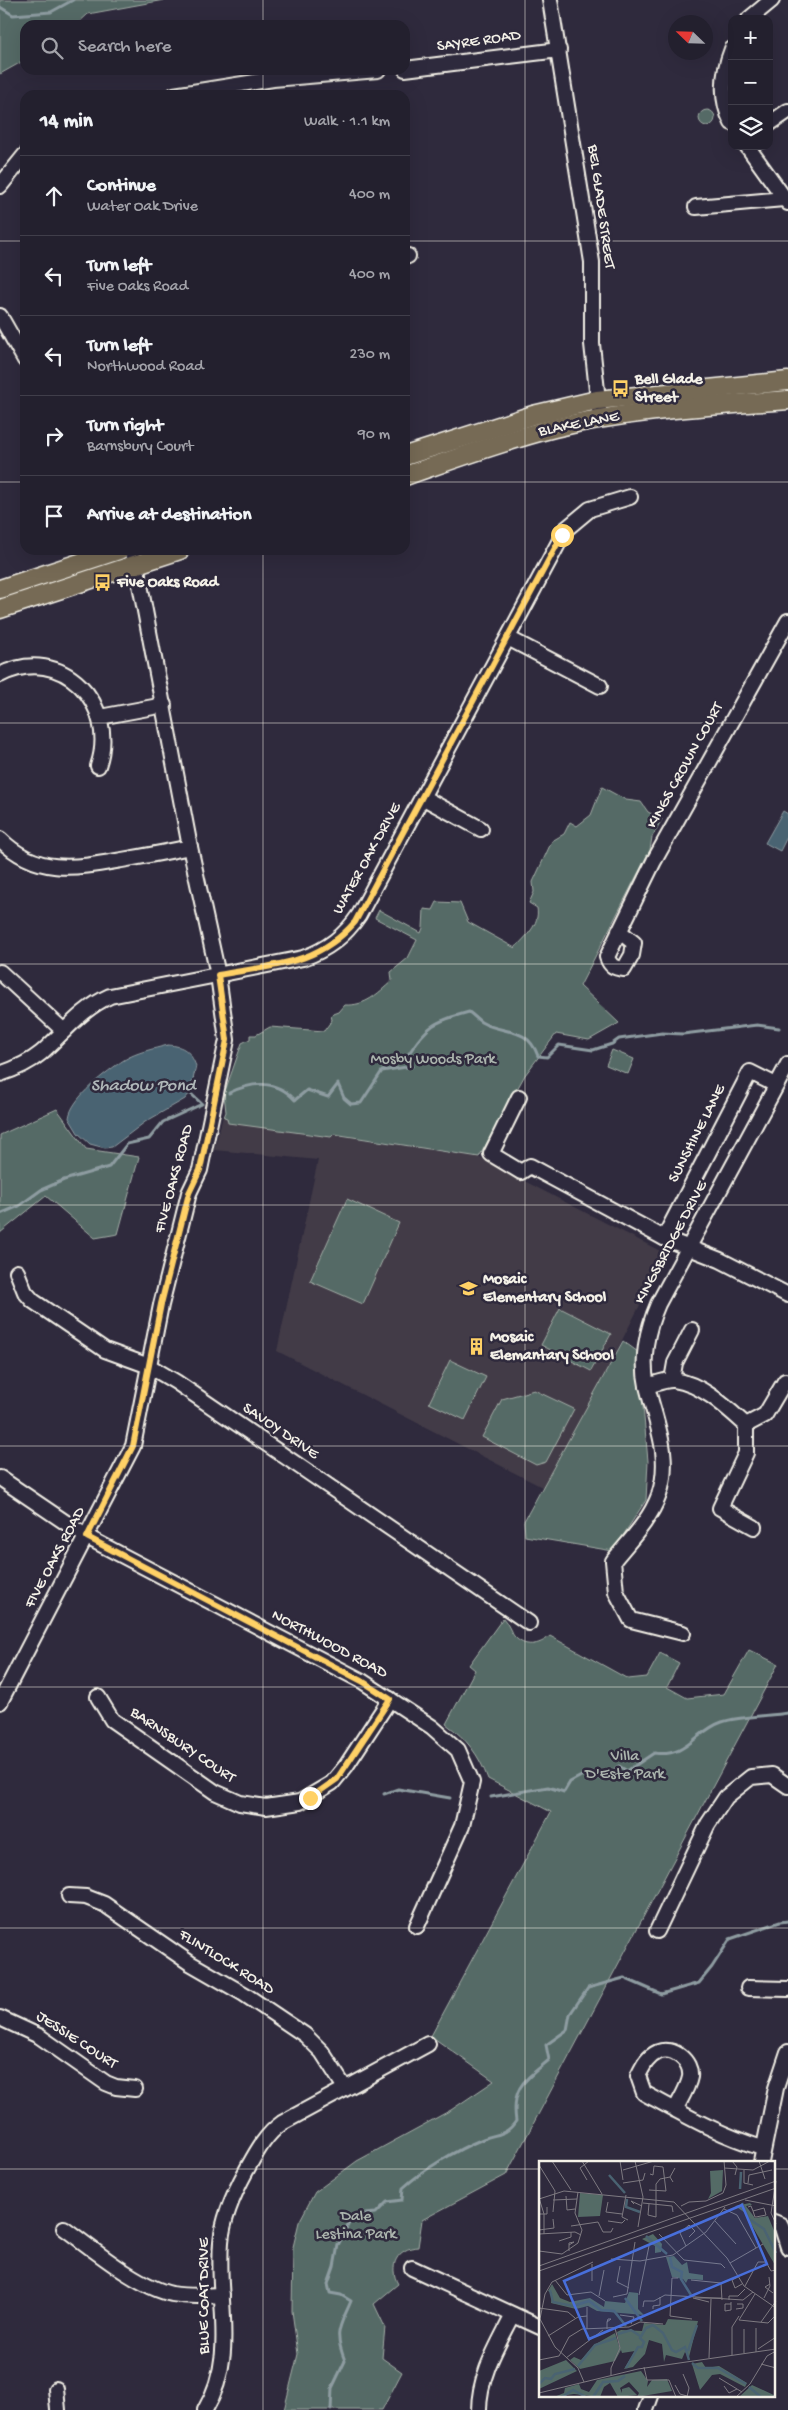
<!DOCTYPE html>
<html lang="en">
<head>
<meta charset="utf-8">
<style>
  body { margin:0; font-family:"Gochi Hand",sans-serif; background:#2b2836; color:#f1f3f6 }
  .controls { position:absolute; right:15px; top:15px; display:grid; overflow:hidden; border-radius:10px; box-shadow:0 5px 20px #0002 }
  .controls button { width:45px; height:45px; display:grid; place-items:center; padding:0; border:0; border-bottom:1px solid #403e4a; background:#23202e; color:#f1f3f6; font:25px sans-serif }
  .compass { position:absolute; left:668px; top:15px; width:45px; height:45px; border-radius:50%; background:#23202e; box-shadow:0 5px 20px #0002; rotate:293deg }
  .stop { position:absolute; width:15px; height:15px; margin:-11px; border:4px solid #ffd166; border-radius:50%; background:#fff }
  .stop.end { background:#ffd166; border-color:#fff; box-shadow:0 1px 5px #0008 }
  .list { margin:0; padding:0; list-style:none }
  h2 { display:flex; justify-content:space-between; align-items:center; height:65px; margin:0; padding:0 20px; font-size:21px }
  h2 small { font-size:16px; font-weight:400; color:#a3a3aa }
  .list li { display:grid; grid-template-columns:32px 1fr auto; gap:15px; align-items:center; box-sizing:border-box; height:80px; padding:0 20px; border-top:1px solid #403e4a }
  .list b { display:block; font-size:19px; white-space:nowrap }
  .list p { margin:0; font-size:16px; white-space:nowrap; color:#a3a3aa }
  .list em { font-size:16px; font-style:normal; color:#a3a3aa }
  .icon { flex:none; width:28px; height:28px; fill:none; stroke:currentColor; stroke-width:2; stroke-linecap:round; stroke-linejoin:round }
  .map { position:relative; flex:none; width:788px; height:2410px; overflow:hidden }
  .search { position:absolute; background:#23202e; box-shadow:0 5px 20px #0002; left:20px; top:20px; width:390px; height:55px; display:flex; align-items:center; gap:12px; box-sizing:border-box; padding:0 18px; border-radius:15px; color:#a3a3aa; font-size:19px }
  .panel { position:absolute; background:#23202e; box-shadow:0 5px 20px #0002; left:20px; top:90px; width:390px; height:465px; border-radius:15px }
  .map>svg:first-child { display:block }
  .built { fill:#423b47 }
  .green { fill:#546b66; stroke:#a4aea7 }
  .water { fill:#4a6372; stroke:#8e9ca1 }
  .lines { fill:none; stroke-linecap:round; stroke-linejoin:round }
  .stream { stroke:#8e9ca1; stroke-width:3 }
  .minor-casing { stroke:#f4f1e8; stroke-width:18 }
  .major-casing { stroke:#f4f1e8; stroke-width:21 }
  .minor { stroke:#2f2a3d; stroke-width:14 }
  .major { stroke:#766a55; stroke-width:18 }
  .route { stroke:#ffd166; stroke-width:6 }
  .grid { fill:none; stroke:#f4f1e8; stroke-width:1; stroke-opacity:0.55 }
  .labels { text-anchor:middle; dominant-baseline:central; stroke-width:5; stroke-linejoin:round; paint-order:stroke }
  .street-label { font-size:16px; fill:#f4f1e8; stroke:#2f2a3d }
  .poi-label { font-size:16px; font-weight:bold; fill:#f4f1e8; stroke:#2f2a3d; text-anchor:start }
  .park-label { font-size:16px; fill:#acb5ae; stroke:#2f2a3d }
  .water-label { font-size:18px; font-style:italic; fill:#b0b8b9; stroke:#2f2a3d }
  .inset-river { fill:none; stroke:#4a6372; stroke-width:2.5 }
  .inset-road { fill:none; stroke:#7e7a81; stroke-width:1 }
  .view { fill:#486fdb; fill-opacity:0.15; stroke:#486fdb; stroke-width:2.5 }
  .inset-edge { fill:none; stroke:#f4f1e8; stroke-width:2.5 }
</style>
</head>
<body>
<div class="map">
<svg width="788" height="2410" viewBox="0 0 788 2410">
  <rect width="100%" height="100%" fill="#2f2a3d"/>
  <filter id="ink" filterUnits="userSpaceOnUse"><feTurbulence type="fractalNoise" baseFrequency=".02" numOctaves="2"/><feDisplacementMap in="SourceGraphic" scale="10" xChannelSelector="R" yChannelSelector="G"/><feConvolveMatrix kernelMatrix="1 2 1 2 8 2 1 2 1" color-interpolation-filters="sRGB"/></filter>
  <g filter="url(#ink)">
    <polygon class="built" points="223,1117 478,1157 666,1254 546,1489 277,1351 318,1160 214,1150"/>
    <g class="green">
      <polygon points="0,0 164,0 88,14 76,25 25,25 25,60 0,74"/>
      <circle cx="707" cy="118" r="8"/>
      <path d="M602 787 626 800 641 802 648 812 662 819 652 837 650 850 580 986 619 1023 589 1040 556 1034 525 1075 479 1157 334 1134 331 1137 228 1123 227 1118 224 1117 226 1112 224 1094 242 1043 250 1039V1035H256L270 1027 324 1031 332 1020 331 1015 339 1012 345 1005C366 1006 377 994 392 981L391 972 408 958 417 940 375 918 379 910 421 933 423 928 424 909 433 910 437 902 460 903 468 922 515 948C526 936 540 925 537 908L529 903 534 892 533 882 552 841 564 834 570 822 577 826 591 815Z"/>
      <polygon points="612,1050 634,1059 628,1074 606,1065"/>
      <polygon points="57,1109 86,1149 139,1157 118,1234 95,1238 46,1196 0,1233 0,1135"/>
      <polygon points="347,1199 399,1223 363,1304 310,1281"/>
      <polygon points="560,1308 611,1334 591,1371 541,1345"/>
      <polygon points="623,1341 638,1352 648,1461 646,1500 613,1551 525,1536 524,1521"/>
      <polygon points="450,1360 486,1377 465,1420 429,1403"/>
      <polygon points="534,1390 574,1409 546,1462 536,1465 482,1437 502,1399"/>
      <path d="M503 1618C508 1623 510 1631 514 1636 524 1648 539 1646 550 1636L628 1679 647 1677 660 1653 679 1663 667 1687 687 1698 724 1694 749 1650 778 1664 506 2175 422 2220 418 2247C397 2248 388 2266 398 2284L374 2304 385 2327 382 2358 402 2372 382 2410H284L298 2354 292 2311 293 2247 299 2222 315 2192 357 2161 451 2110 494 2081 431 2036 551 1812 488 1779C479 1755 467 1739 446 1724L475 1670 469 1665Z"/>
    </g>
    <g class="water">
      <polygon points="783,811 788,814 788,835 780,851 765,843"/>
      <path d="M168 1045C184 1046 190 1051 196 1066L190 1093 185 1099 145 1122 112 1147 105 1148 90 1144 78 1133 69 1118C71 1098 107 1071 124 1060 137 1052 153 1049 168 1045Z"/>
    </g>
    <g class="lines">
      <g class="stream">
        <polyline points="0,7 13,15 51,12 73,0"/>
        <path d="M229 1093C251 1082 276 1079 295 1100L307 1090 328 1097 338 1084 344 1098 351 1104 361 1103 382 1071 412 1066 408 1055C427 1025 435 1021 469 1012 473 1015 477 1019 481 1022 503 1035 527 1025 538 1056L547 1057 559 1045 593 1050 612 1044 619 1039 662 1033 683 1034 757 1025 779 1028"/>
        <polyline points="0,1214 19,1206 41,1190 64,1180 109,1167 127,1144 149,1139 163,1122 202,1104 190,1093"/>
        <polyline points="384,1794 398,1789 450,1798"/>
        <path d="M491 1797 548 1787 564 1792 570 1782 585 1774 604 1779 619 1766 627 1771 654 1753C688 1758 695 1731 722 1722 740 1716 769 1716 788 1713"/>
        <path d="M331 2410 332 2388 345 2361C333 2330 340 2328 351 2301L341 2295 330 2293 328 2284 334 2267 338 2245 353 2215 376 2213 387 2202 402 2200 403 2188C424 2169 456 2150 483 2139 498 2133 506 2136 516 2121 511 2087 525 2080 549 2060L546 2045 567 2030 570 2014 588 1988 624 1978 661 1994 699 1983 712 1967 730 1939 780 1922 788 1921"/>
      </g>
      <defs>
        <g id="minor">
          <polyline points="550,0 592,262 592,344 600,419"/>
          <polyline points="749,19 772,0"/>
          <path d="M732 49C722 74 720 99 732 123"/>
          <polyline points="405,69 559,50"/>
          <polyline points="174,95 273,79 378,70"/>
          <polyline points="769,124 788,111"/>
          <polyline points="747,146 788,203"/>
          <polyline points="0,186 25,155"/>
          <polyline points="696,207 784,199"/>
          <polyline points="405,257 408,256"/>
          <polyline points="0,316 25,360"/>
          <polyline points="508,638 600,686"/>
          <path d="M0 675C62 643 119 705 98 766"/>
          <polyline points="100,717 164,705"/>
          <polyline points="422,797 481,829"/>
          <path d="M0 839C37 876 76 868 122 860 145 856 167 852 190 847"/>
          <path d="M619 931 634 943 632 955 624 969C614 968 610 966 607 957L654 861 788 621"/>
          <polyline points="0,972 64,1031"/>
          <path d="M0 1074C15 1069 29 1063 41 1053 64 1033 81 1009 110 996L303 958C327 950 345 936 359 915L566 529 590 509 630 497"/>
          <polyline points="519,1097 491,1154 521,1172 530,1166 664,1238 720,1260 788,1295"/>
          <polyline points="664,1238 750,1072 776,1085"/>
          <polyline points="17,1272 25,1292 33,1301 105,1350 149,1366 176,1382 529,1623"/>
          <polyline points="672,1380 675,1363 692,1330"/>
          <path d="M647 1386C655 1384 666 1379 674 1380 702 1384 726 1407 746 1425V1453L720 1508 754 1527"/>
          <polyline points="746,1425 765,1415 785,1381 788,1383"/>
          <polyline points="0,1478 87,1537 362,1681 432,1727 458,1750 472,1782 462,1826 417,1926"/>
          <path d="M683 1633 631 1620 616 1592 613 1561C630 1540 650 1520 659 1495 672 1456 656 1424 647 1386 641 1359 647 1329 658 1304L788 1064"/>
          <polyline points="98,1697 112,1720 215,1792 240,1803 266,1807 300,1802 332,1783 346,1766 390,1699"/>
          <polyline points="0,1702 133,1446 161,1305 189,1193 200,1170 227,1040 218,975 190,847 138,574 131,550"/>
          <polyline points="69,1896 86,1897 104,1904 190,1963 244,1994 305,2035 322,2052 345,2088"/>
          <polyline points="657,1931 708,1824 726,1797 751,1777 772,1775 788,1786"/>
          <polyline points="748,1988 788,1989"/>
          <polyline points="0,2018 39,2036 106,2083 116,2087 135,2089"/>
          <path d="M675 2110C680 2100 688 2088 690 2077 692 2061 673 2046 658 2052 647 2057 643 2066 638 2076L644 2093C683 2114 719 2135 762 2148"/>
          <polyline points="761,2162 776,2088 788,2052"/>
          <polyline points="774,2222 781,2225 788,2247"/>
          <path d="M64 2228C93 2249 138 2287 172 2294 189 2297 205 2296 222 2295"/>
          <polyline points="412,2268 540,2327"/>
          <polyline points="56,2389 58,2410"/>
          <path d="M205 2410C238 2354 216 2302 221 2242 223 2217 234 2193 246 2171 256 2153 265 2135 282 2123L428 2044"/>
          <path d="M479 2410C479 2375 498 2345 513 2315"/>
          <polyline points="646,2410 651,2396"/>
        </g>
        <g id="major">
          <polyline points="405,456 533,415 597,400 788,381"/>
          <path d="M405 476C454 459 503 441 554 428 630 410 710 406 788 400"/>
          <polyline points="0,589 119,550"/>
          <polyline points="0,609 180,550"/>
        </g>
      </defs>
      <use href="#minor" class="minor-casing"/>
      <use href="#major" class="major-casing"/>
      <use href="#minor" class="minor"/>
      <use href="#major" class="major"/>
    </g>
  </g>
  <g class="lines" filter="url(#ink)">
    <path class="route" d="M310 1798 337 1779 390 1699 362 1681 87 1537 133 1446 161 1304 189 1193 200 1170 227 1040 218 975C271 965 317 966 355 922L562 535"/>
  </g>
  <path class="grid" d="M263 0V25M525 0V2410M263 70V95M0 241H25M405 241H788M0 482H25M405 482H788M263 550V2410M0 723H788M0 964H788M0 1205H788M0 1446H788M0 1687H788M0 1928H788M0 2169H540M774 2169H788"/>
  <defs>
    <symbol id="bus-bare" viewBox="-9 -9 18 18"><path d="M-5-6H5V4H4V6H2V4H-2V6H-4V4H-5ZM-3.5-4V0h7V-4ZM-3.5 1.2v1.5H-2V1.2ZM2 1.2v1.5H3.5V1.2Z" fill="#ffd166" stroke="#2f2a3d" stroke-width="2.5" paint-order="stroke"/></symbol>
    <symbol id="school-bare" viewBox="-9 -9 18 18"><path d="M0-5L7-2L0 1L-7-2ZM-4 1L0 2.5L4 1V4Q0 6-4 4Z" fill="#ffd166" stroke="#2f2a3d" stroke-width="2.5" paint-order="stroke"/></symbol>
    <symbol id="building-bare" viewBox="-9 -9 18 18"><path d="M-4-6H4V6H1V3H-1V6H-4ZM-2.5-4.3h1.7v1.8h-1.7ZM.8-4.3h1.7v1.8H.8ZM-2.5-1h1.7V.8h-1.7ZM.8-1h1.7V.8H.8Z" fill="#ffd166" stroke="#2f2a3d" stroke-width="2.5" paint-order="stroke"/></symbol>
  </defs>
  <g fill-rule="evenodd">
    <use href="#bus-bare" x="608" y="376" width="25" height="25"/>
    <use href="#bus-bare" x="90" y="570" width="25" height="25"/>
    <use href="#school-bare" x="456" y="1276" width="25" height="25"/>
    <use href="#building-bare" x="464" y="1334" width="25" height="25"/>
  </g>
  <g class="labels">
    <g class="street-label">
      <text transform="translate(479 42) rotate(-8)">SAYRE ROAD</text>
      <text transform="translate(600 207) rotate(82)">BEL GLADE STREET</text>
      <text transform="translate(579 425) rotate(-11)">BLAKE LANE</text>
      <text transform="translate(686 766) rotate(-61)">KINGS CROWN COURT</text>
      <text transform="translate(368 859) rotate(-61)">WATER OAK DRIVE</text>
      <text transform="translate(698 1134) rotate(-63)">SUNSHINE LANE</text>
      <text transform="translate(175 1179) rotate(-75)">FIVE OAKS ROAD</text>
      <text transform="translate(672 1243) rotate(-62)">KINGSBRIDGE DRIVE</text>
      <text transform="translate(280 1432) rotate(34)">SAVOY DRIVE</text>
      <text transform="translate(56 1558) rotate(-62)">FIVE OAKS ROAD</text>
      <text transform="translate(329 1645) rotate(28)">NORTHWOOD ROAD</text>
      <text transform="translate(182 1746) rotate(34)">BARNSBURY COURT</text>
      <text transform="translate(226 1963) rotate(32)">FLINTLOCK ROAD</text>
      <text transform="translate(76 2041) rotate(33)">JESSIE COURT</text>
      <text transform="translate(205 2296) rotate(-90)">BLUE COAT DRIVE</text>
    </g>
    <g class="poi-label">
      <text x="635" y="380">Bell Glade<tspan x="635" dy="18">Street</tspan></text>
      <text x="117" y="583">Five Oaks Road</text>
      <text x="483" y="1280">Mosaic<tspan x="483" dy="18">Elementary School</tspan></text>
      <text x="490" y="1338">Mosaic<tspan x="490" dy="18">Elemantary School</tspan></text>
    </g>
    <g class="park-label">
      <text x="433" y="1060">Mosby Woods Park</text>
      <text x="625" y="1757">Villa<tspan x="625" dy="18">D'Este Park</tspan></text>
      <text x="356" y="2217">Dale<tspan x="356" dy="18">Lestina Park</tspan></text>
    </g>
    <g class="water-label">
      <text x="143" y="1086">Shadow Pond</text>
    </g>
  </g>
  <g transform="translate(539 2161)">
    <rect width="236" height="236" fill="#2f2a3d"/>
    <path d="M184 9 183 30 169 38 172 32 171 10ZM41 32 64 34 61 55 39 56ZM211 42 213 44 207 45 216 57 229 55 236 72V104L205 51 196 45ZM114 73 123 83 122 91 116 92V85L103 78ZM135 95 143 104 148 101 150 112 164 114V119L149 118 147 122 144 118 133 116 127 96ZM13 123 21 137 31 141 51 137 65 146 66 140 86 142 90 131 99 132V148L105 154 58 150 49 145 37 148 12 142 13 132 9 130ZM129 158 159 160 150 196 146 191 143 198 127 194 125 201 123 183 110 179 106 193 94 206 85 208 96 190 83 192 82 189 76 200 41 208 31 199 35 196 42 199 55 184 76 172 81 188 78 171 82 169 103 170 105 162 126 164ZM27 199 38 210 0 228V210ZM163 201 167 207 180 205 208 222 206 226 181 213 173 214 161 229 153 203ZM102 210 109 220 108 226 113 219 128 218 133 230 98 236 100 232 90 221 81 227 83 232V228L90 226 98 234 79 236 71 222 65 226 61 236 35 233 15 236 25 232 26 227 40 223 42 228 50 231 58 219ZM213 224 237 235 236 236H200Z" fill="#546b66"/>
    <path class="inset-river" d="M70 14 86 32M201 28 202 11M88 38 87 46 101 51M203 42 210 58 225 68 237 92M107 75 128 93M131 96 133 106 143 111 142 118 152 134M11 129 14 141 34 145 50 140 62 149 75 150 87 165M86 137 103 160M79 173 92 169 101 175M149 190 158 164M153 202 159 207H179L207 223M39 205 56 184 77 177M87 207 99 186H103L105 181 101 177 107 167 114 164 124 172 133 189 137 191 146 186 150 199M0 223 6 217 12 218 16 213 36 208M210 226 222 236M23 236 34 229 47 236M54 236 64 221 79 220 86 215"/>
    <path class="inset-road" d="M13 0 32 29M43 0 63 33M81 0 84 19M96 0 104 36 99 66M193 0 198 6 196 14M220 0 226 18M0 4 16 30 14 51M185 7 214 9 231 0M84 9 115 0M205 9V22L214 24M111 13 114 14 115 5 124 6M48 19 41 7 50 0M237 20 232 52 237 63M134 21 131 16 136 7M84 22 104 19 106 12M209 22 210 14 233 9M110 29 127 30 124 6M87 34 83 56 89 59M27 35 28 49 36 48M0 37 5 53V73M0 38 25 30 135 41 188 97 205 125 237 147M14 39 38 38M206 39 237 45M69 41 67 51 83 53M104 42 133 45 134 51M95 43 92 40 103 45M110 43 109 54 117 56V23L121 18 131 16M142 45 150 41 167 40 184 32 187 24 185 0M209 46 212 45 214 50 216 56H217L227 54 225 47 214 50M185 48 198 54 217 87M0 53H8V46M69 60 83 62 86 59M176 60 197 83M32 65 59 61 64 71H72L74 67M0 69 15 67 14 58M0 73 36 71 42 74M120 73 145 99 182 103 186 107M20 80 32 76V71M30 84 35 81 30 82V90M147 85 141 72 150 64 156 70 150 76M0 90 23 93 39 82 43 69 36 52 39 31M72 98 101 100 134 94 167 71 186 46M191 102 224 83M53 103V120M0 105 237 20M81 105 78 121 90 127M0 110 237 27M199 116 193 119 196 127 203 123M139 117H133L131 155 153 158M16 119 28 134 52 131 66 140M152 119 182 122 183 139M231 123 226 126 234 132M206 125 219 101H227L232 110 237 109M216 133 200 159 229 162 237 154M100 134 110 85M60 135 65 109M74 136 88 133 96 81M154 137 170 141M156 137H183M225 137 231 125 230 116M190 139V135H199L206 128M192 141V149L186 150V143H192M104 146 105 140H115L126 134 204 139 214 131M0 147 29 151 36 157M114 148V145L121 144V136M197 148 204 147V143H198M81 154 95 156 92 163M222 161 237 140M217 167V191M48 168V146M68 168V161L69 158H72L68 161M205 168V192M9 175 39 156 48 155M219 188 237 176M193 194V166L200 155M27 197 64 169M170 197 172 138M0 199 20 195 30 176 43 168 90 166 101 161 124 163M222 203 237 207M105 206 108 219H130L137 236M144 213 150 227 148 236M72 214V207L81 187 76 167M180 217 203 231M45 221 39 207 16 186 1 158 6 133 13 121 54 101M136 224 141 233 148 235M185 225 190 232 198 228M0 232 99 208 237 188M197 236 211 223 228 195 237 190"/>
    <path class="view" d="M203 44 228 103 50 178 25 120Z"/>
    <rect width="236" height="236" class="inset-edge"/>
  </g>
</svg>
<div class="controls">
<button>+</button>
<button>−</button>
<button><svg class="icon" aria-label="layers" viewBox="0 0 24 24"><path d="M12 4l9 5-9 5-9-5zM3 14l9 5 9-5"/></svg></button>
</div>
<svg class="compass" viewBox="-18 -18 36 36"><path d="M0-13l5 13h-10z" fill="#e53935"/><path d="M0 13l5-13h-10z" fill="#a3a3aa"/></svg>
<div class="stop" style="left:562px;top:535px"></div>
<div class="stop end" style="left:310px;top:1798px"></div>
<div class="search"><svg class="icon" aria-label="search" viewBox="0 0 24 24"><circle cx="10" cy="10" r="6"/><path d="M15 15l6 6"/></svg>Search here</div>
<section class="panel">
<h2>14 min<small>Walk · 1.1 km</small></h2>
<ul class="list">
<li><svg class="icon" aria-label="ahead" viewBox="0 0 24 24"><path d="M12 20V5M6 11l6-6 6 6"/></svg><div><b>Continue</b><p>Water Oak Drive</p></div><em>400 m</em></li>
<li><svg class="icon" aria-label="left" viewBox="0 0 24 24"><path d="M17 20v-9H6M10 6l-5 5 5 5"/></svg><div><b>Turn left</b><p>Five Oaks Road</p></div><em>400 m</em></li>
<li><svg class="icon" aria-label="left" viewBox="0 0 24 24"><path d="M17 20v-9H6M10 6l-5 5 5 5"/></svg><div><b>Turn left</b><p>Northwood Road</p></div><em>230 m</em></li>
<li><svg class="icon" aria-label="right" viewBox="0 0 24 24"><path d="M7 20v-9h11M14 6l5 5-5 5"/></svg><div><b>Turn right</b><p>Barnsbury Court</p></div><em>90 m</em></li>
<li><svg class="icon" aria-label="arrive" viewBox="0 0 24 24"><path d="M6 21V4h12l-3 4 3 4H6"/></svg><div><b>Arrive at destination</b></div></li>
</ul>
</section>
</div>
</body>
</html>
